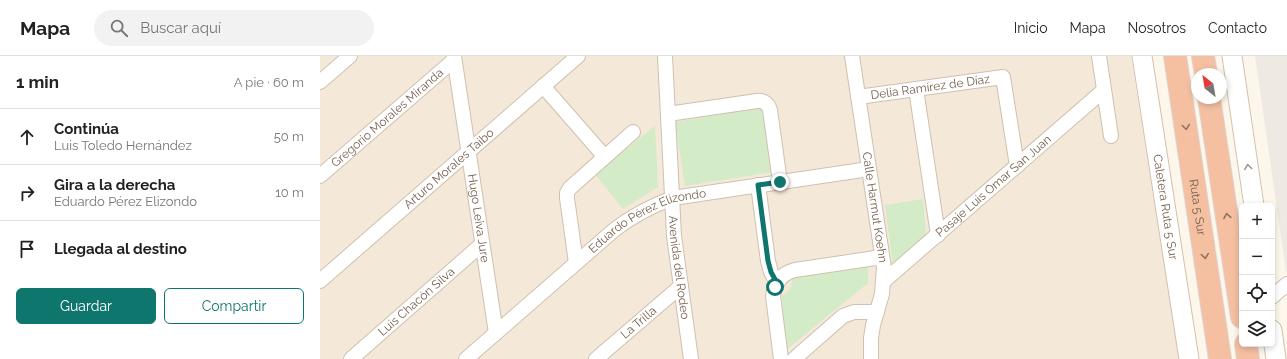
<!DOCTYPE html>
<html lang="es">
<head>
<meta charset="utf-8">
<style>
  body { margin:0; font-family:Raleway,sans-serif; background:#f2f2f2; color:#222 }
  .controls { position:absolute; right:12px; bottom:12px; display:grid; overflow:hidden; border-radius:6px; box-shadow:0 2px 6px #0003 }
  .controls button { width:36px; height:36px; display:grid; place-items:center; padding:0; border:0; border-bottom:1px solid #e0e0e0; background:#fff; color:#222; font:20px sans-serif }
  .compass { position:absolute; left:871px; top:12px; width:36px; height:36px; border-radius:50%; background:#fff; box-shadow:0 2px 6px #0003; rotate:329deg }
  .stop { position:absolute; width:12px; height:12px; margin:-9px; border:3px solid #0f766e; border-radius:50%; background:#fff }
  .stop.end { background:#0f766e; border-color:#fff; box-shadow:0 1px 4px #0008 }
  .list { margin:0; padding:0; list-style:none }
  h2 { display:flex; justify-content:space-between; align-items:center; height:52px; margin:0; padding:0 16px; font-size:17px }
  h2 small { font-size:13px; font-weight:400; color:#767676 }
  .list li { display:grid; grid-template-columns:26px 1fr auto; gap:12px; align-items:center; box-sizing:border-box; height:56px; padding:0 16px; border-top:1px solid #e0e0e0 }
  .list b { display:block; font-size:15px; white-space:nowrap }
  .list p { margin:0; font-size:13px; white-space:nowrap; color:#767676 }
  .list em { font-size:13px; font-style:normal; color:#767676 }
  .actions { display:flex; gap:8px; padding:12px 16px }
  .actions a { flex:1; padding:9px 0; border:1px solid #0f766e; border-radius:6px; text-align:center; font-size:14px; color:#0f766e }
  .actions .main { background:#0f766e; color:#fff }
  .icon { flex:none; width:22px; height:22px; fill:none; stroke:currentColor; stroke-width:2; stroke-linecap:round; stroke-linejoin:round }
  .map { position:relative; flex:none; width:967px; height:303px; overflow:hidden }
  header { display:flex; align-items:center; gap:24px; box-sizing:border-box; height:56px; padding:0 20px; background:#fff; border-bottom:1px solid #e0e0e0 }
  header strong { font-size:19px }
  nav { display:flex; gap:22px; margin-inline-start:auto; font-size:14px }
  .search { width:280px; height:36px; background:#f2f2f2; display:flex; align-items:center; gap:10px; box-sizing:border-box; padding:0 14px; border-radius:22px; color:#767676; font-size:15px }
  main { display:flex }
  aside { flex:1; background:#fff }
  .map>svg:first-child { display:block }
  .residential { fill:#f4e9d8 }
  .industrial { fill:#eee9e2 }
  .green { fill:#d3ebc7 }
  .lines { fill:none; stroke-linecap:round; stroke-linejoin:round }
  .minor-casing { stroke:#cfc0af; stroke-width:16 }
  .secondary-casing { stroke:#d2c0ac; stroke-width:21 }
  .motorway-casing { stroke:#dcd5d1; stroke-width:24 }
  .minor { stroke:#fff; stroke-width:14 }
  .secondary { stroke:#fff; stroke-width:19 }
  .motorway { stroke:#f5bfa2; stroke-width:22 }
  .oneway { stroke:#90725e }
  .oneway2 { stroke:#a7978b }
  .route { stroke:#0f766e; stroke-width:5 }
  .labels { text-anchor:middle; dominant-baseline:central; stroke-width:3; stroke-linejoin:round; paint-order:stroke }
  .street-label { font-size:12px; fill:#775f4d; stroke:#fffaf0 }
</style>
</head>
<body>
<header>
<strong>Mapa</strong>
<div class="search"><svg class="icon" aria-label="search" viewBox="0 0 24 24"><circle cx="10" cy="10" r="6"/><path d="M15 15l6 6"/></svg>Buscar aquí</div>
<nav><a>Inicio</a><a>Mapa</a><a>Nosotros</a><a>Contacto</a></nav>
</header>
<main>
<aside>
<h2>1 min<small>A pie · 60 m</small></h2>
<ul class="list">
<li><svg class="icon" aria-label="ahead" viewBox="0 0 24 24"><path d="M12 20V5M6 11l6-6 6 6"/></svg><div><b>Continúa</b><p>Luis Toledo Hernández</p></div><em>50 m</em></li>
<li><svg class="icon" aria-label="right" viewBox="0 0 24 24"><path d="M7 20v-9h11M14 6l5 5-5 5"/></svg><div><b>Gira a la derecha</b><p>Eduardo Pérez Elizondo</p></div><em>10 m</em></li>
<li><svg class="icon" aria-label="arrive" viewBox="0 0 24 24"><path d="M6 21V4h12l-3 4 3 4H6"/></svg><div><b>Llegada al destino</b></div></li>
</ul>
<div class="actions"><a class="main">Guardar</a><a>Compartir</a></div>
</aside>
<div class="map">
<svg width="967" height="303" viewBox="0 0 967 303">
  <rect width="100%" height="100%" fill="#fcf7ea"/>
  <polygon class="residential" points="0,0 811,0 859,303 0,303"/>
  <polygon class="industrial" points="935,0 967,0 967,215 966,216"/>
  <g class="green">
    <polygon points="443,51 454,116 365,130 355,66"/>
    <polygon points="335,70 338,131 303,153 275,118"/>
    <polygon points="603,143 606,182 573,209 565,149"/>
    <path d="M548 208V227L466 294 462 240C471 235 472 230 472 220Z"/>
  </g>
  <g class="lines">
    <defs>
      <g id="minor">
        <path id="s1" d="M134 0 176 277"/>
        <path id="s2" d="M345 0 354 180 371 303"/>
        <path id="s3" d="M532 0 564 212 562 238 553 269 551 282V303"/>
        <polyline points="779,0 791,80"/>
        <polyline points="0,26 30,0"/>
        <polyline points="223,30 285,101"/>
        <polyline points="596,33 618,179"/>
        <path id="s4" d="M538 41 683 21 697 110"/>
        <path d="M348 58 437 45C444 44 448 48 450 54L460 126"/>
        <path id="s5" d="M0 120 134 4"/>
        <polyline points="438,129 448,205 451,216 457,227"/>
        <polyline points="256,207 247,142 247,137 250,132 313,76"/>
        <path id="s6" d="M0 225 258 0"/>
        <path id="s7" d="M564 225 784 34"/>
        <polyline points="952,241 967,228"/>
        <path id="s8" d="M31 303 162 188"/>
        <path id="s9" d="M146 303 294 174C312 160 331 150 353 142L549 113"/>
        <path id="s10" d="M276 303 361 230"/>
        <path d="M461 303 453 240C455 226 462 217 475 214L562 201"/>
        <polyline points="474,303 523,260 534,256 557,256"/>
      </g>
      <g id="secondary">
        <path id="s11" d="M822 0 869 303"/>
        <polyline points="912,0 934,150"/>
        <polyline points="952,274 956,303"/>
      </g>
      <g id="motorway">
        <path id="s12" d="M855 0 900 303"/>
        <polyline points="883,0 886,18"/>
        <polyline points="889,42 922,261"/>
        <polyline points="926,288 928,303"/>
      </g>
    </defs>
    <use href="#minor" class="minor-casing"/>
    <use href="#secondary" class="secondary-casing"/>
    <use href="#motorway" class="motorway-casing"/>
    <use href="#minor" class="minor"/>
    <use href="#secondary" class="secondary"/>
    <use href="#motorway" class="motorway"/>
  </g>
  <defs><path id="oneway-chevron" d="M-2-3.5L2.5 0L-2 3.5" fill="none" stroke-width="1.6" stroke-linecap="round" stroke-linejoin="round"/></defs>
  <g class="oneway">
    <use href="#oneway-chevron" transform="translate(866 71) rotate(82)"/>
    <use href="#oneway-chevron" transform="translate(907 160) rotate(-99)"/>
    <use href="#oneway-chevron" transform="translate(885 200) rotate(82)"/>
  </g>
  <use class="oneway2" href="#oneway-chevron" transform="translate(928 111) rotate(-98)"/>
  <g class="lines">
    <polyline class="route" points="455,231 457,227 451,216 448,205 438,129 460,126"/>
  </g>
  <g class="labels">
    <g class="street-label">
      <text stroke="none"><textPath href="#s4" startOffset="73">Delia Ramírez de Díaz</textPath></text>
      <text stroke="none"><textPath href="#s5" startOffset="89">Gregorio Morales Miranda</textPath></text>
      <text stroke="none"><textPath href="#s6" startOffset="171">Arturo Morales Taibo</textPath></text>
      <text stroke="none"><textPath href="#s7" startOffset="145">Pasaje Luis Omar San Juan</textPath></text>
      <text stroke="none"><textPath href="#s12" startOffset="153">Ruta 5 Sur</textPath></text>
      <text stroke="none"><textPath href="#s3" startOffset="153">Calle Harmut Koehn</textPath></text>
      <text stroke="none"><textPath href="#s11" startOffset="153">Caletera Ruta 5 Sur</textPath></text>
      <text stroke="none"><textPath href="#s1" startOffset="164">Hugo Leiva Jure</textPath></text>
      <text stroke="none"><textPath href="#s9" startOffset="231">Eduardo Pérez Elizondo</textPath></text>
      <text stroke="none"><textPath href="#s2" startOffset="212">Avenida del Rodeo</textPath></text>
      <text stroke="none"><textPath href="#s8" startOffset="87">Luis Chacón Silva</textPath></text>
      <text stroke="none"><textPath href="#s10" startOffset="56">La Trilla</textPath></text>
    </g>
  </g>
</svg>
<div class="controls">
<button>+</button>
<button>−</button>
<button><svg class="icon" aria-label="locate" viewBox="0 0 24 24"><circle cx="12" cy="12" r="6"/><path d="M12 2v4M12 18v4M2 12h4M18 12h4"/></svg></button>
<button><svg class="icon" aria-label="layers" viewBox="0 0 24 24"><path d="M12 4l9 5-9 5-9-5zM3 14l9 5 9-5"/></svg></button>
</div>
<svg class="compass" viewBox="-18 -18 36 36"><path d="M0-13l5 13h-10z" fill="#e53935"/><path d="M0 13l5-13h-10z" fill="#767676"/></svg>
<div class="stop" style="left:455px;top:231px"></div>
<div class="stop end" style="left:460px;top:126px"></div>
</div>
</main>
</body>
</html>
